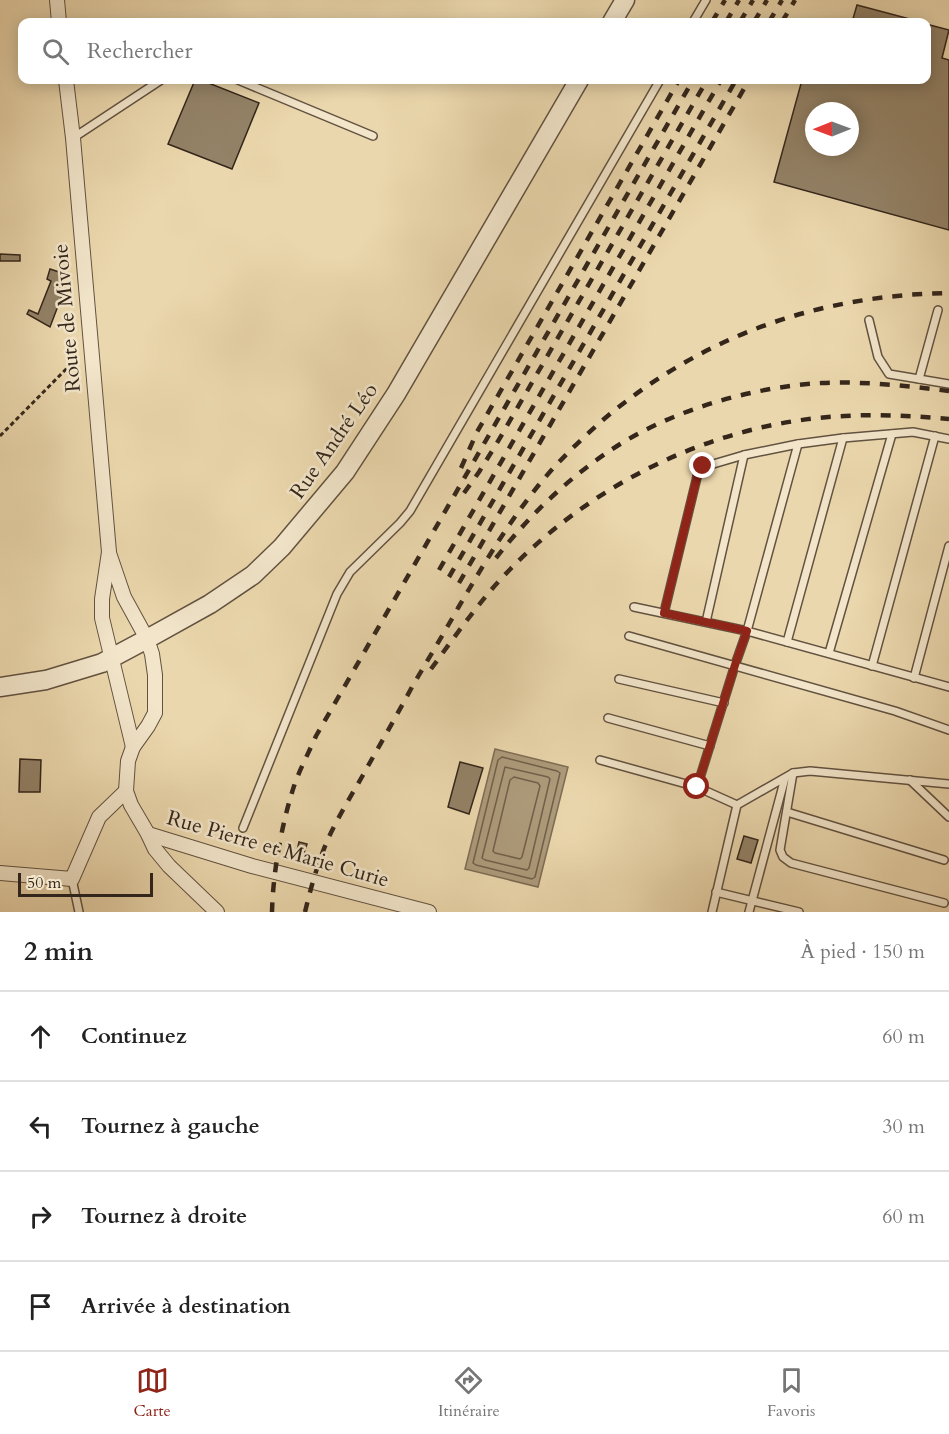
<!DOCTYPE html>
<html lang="fr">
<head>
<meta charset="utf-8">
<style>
  body { margin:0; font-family:Cardo,serif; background:#f6f6f6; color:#222 }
  .compass { position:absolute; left:805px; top:102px; width:54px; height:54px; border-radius:50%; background:#fff; box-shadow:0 3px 15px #0003; rotate:269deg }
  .scale { position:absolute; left:18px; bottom:15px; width:135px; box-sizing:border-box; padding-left:6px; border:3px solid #34261b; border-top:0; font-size:16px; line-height:21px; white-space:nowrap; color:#34261b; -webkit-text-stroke:4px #f2e5ca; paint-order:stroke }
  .stop { position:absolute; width:18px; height:18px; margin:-14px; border:4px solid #8f2418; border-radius:50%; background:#fff }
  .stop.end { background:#8f2418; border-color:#fff; box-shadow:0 2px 6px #0008 }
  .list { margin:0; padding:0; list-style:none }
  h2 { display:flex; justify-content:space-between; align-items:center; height:78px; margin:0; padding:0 24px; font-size:26px }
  h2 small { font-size:20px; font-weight:400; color:#767676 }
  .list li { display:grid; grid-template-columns:39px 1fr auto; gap:18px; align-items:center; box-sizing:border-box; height:90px; padding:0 24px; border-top:2px solid #e0e0e0 }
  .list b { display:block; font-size:22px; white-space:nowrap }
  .list em { font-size:20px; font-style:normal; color:#767676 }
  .icon { flex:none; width:33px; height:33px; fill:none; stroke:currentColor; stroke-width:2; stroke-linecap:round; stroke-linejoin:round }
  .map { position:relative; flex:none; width:949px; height:912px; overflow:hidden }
  .search { position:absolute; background:#fff; box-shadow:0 3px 15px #0003; left:18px; right:18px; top:18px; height:66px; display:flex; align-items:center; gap:15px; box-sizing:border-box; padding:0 21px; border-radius:12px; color:#767676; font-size:22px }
  .sheet { height:438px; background:#fff }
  nav { display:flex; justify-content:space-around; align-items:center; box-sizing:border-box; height:84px; border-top:2px solid #e0e0e0; background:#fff; font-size:16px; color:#767676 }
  nav a { display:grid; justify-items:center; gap:3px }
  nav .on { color:#8f2418 }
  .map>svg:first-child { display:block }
  .water { fill:#ad9b7b; stroke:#7d6c55; stroke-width:1.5 }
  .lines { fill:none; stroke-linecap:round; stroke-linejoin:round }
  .shore { stroke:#70604b; stroke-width:1.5 }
  .building { fill:#938267; stroke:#34261b; stroke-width:1.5; fill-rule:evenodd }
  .service-casing { stroke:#625240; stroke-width:10 }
  .minor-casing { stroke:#625240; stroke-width:16 }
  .tertiary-casing { stroke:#625240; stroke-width:21 }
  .path { stroke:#34261b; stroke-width:3; stroke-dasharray:4.5 3; stroke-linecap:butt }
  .service { stroke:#f2e5ca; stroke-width:7 }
  .minor { stroke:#f2e5ca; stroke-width:14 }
  .tertiary { stroke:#f2e5ca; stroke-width:18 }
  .rail { stroke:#34261b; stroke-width:4.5; stroke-dasharray:10 10; stroke-linecap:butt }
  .route { stroke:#8f2418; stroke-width:8 }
  .labels { text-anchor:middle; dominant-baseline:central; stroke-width:5; stroke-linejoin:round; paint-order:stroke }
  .street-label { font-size:21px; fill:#34261b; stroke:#f2e5ca }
</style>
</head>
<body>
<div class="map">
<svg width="949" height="912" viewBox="0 0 949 912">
  <rect width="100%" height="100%" fill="#ebd7ad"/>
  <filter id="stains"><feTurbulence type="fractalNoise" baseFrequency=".00333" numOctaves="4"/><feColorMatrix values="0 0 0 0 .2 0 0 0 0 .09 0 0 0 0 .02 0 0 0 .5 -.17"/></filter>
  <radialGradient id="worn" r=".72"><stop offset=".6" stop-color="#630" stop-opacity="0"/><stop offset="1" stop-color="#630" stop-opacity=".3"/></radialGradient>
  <polygon class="water" points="495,749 568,767 538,887 465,869"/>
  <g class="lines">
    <g class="shore">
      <polygon points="502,757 557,771 560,773 535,877 532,879 476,865 473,863 498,760"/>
      <polygon points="505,767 548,777 550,779 529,868 527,870 485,860 482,858"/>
      <polygon points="514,777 538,783 540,786 522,857 520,859 495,853 493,851 510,780"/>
    </g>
  </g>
  <g class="building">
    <polygon points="857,5 921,22 852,22"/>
    <path d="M926 24 949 30 942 58 949 60V230L774 182 802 80H926ZM814 111H850V147H814Z"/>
    <polygon points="195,80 201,80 259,103 232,169 168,144"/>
    <polygon points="0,254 20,255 20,261 0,261"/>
    <polygon points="50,269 65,274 61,283 66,285 50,327 27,314 29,310 38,314 51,281 47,279"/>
    <polygon points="20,759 41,760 40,792 19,792"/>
    <polygon points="460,762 483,768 469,814 448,807"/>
    <polygon points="744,836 758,840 751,863 737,859"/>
    <polygon points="299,842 307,844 304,853 297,851"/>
  </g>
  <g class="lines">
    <defs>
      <g id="service">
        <polyline points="693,22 706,0"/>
        <polyline points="238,80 373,136"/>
        <polyline points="73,138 161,80"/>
        <polyline points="869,320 878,357 889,374 949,384"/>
        <polyline points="919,379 938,310"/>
        <polyline points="634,607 747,631 949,687"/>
        <polyline points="664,613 697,477 698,472 703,467 744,455 798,444 843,438 913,432 949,439"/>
        <polyline points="706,622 744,455"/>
        <polyline points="629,636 895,711 949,730"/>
        <polyline points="787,642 843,438"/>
        <polyline points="829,653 892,434"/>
        <polyline points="872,666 935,436"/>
        <polyline points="914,678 949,546"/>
        <polyline points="619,679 724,703"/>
        <polyline points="608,718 710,746"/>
        <polyline points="600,760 697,787 737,805"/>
        <polyline points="793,773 780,850 783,857 791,863 944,903"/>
        <polyline points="910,780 949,817"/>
        <polyline points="697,787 735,665 747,631 798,444"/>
        <polyline points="787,812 944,860"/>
        <polyline points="243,828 337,594 350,572 400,523 410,511 660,80"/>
        <polyline points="72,879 79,912"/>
        <polyline points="716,892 799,912"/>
        <polyline points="712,912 737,805 793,773 810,771 949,784"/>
        <polyline points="749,912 785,778"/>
      </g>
      <g id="minor">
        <polyline points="57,0 59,22"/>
        <polyline points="66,80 73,138 109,552 102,599 102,618 133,747"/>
        <polyline points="109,553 124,597 147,639 152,654 155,675 155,713 148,726 133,747 128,761 126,791 131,805 148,834 155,849 169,866 217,912"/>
        <polyline points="148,834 252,866 429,912"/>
        <polyline points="0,873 72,879 99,817 126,791"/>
      </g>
      <g id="tertiary">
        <polyline points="612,22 625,0"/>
        <polyline points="0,687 46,680 102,663 147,639 210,604 253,575 282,547 345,472 396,394 579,80"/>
      </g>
    </defs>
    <use href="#service" class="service-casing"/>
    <use href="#minor" class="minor-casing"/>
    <use href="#tertiary" class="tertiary-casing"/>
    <polyline class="path" points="0,436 77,358"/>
    <use href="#service" class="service"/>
    <use href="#minor" class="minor"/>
    <use href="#tertiary" class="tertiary"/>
    <g class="rail">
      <polyline points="712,22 725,0"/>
      <polyline points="726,22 739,0"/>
      <polyline points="740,22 753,0"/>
      <polyline points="754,22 767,0"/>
      <polyline points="769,22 782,0"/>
      <polyline points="782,22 795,0"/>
      <polyline points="461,468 477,432 679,80"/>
      <polyline points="464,493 479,472 497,443 707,80"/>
      <path d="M496 558C528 517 565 481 608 452 668 411 750 387 822 383 865 381 907 386 949 391"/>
      <polyline points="439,570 721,80"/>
      <polyline points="449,577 736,80"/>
      <polyline points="459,583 749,80"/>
      <path d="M431 669C450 643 470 615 491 590 579 489 710 422 845 416 880 414 914 416 949 419"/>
      <path d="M272 912C273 871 282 822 295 783 301 767 309 752 316 736L693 80"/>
      <path d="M305 912C311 887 318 862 328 839 338 817 351 796 363 775 379 746 396 717 412 687 427 661 443 635 458 608 481 569 503 531 531 495 552 467 578 442 604 419 704 335 819 295 949 293"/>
    </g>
  </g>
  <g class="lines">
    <polyline class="route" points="697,787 735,665 747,631 664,613 697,477 698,472 703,466"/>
  </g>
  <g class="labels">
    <g class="street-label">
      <text transform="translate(67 318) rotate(-95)">Route de Mivoie</text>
      <text transform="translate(334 441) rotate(-55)">Rue André Léo</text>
      <text transform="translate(278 849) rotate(16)">Rue Pierre et Marie Curie</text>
    </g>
  </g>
  <rect width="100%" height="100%" filter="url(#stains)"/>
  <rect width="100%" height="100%" fill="url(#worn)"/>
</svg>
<svg class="compass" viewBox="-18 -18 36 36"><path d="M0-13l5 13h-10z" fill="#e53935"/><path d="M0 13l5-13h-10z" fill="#767676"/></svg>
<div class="scale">50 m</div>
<div class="stop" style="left:697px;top:787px"></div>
<div class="stop end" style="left:703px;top:466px"></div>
<div class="search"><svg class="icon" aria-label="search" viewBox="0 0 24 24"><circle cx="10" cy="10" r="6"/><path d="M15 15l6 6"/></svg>Rechercher</div>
</div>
<section class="sheet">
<h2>2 min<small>À pied · 150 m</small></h2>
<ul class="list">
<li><svg class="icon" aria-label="ahead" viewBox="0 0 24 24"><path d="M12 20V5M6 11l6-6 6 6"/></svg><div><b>Continuez</b></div><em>60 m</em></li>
<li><svg class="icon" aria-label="left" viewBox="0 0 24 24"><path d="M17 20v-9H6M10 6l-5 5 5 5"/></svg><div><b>Tournez à gauche</b></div><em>30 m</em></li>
<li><svg class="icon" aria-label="right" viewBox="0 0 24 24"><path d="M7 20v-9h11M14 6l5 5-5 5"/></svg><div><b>Tournez à droite</b></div><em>60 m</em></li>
<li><svg class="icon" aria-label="arrive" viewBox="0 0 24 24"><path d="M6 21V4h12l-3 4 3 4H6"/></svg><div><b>Arrivée à destination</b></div></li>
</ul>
</section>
<nav>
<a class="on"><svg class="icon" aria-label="map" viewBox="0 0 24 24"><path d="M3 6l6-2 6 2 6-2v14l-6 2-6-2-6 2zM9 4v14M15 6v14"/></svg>Carte</a>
<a><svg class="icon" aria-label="directions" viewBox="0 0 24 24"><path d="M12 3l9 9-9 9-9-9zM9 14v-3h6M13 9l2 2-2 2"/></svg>Itinéraire</a>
<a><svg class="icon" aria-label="saved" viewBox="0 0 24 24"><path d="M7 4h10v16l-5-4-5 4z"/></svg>Favoris</a>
</nav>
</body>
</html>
